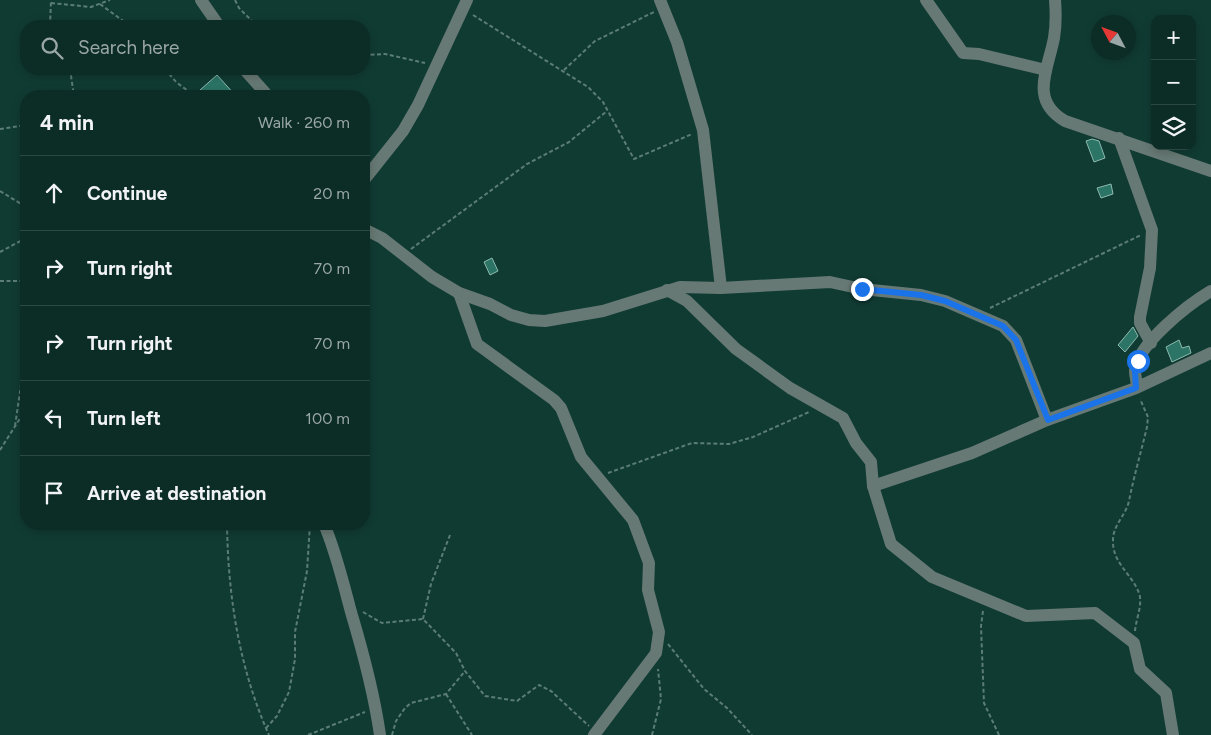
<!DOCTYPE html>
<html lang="en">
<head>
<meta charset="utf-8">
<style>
  body { margin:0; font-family:Figtree,sans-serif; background:#1a3832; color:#f1f3f6 }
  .controls { position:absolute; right:15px; top:15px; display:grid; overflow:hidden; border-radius:10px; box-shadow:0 2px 8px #0003 }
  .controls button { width:45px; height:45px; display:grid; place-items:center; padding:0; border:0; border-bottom:1px solid #2c4843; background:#0c2c26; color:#f1f3f6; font:25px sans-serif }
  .compass { position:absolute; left:1091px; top:15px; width:45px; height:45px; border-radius:50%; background:#0c2c26; box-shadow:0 2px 8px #0003; rotate:311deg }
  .stop { position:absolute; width:15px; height:15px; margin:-11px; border:4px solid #1a73e8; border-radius:50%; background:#fff }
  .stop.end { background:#1a73e8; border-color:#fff; box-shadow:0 1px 5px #0008 }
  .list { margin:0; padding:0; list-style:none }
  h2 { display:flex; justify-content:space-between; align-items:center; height:65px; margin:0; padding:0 20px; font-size:21px }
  h2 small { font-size:16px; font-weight:400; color:#9aa7a7 }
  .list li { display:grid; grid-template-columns:32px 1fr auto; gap:15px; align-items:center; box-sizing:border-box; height:75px; padding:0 20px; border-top:1px solid #2c4843 }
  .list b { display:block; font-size:19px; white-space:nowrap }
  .list em { font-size:16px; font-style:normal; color:#9aa7a7 }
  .icon { flex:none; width:28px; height:28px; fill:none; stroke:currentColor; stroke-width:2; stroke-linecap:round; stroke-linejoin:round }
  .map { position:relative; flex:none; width:1211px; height:735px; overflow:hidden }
  .search { position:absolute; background:#0c2c26; box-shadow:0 2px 8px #0003; left:20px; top:20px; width:350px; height:55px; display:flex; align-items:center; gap:12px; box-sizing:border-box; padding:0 18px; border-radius:20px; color:#9aa7a7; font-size:19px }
  .panel { position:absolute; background:#0c2c26; box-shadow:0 2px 8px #0003; left:20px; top:90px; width:350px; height:440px; border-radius:20px }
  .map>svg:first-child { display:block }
  .building { fill:#2b7466; stroke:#8ebaaf }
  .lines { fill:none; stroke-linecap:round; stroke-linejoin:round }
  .path { stroke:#5b7d76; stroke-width:2; stroke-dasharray:4 2.5; stroke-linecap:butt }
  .minor { stroke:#677974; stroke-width:12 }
  .route { stroke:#1a73e8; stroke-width:6 }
</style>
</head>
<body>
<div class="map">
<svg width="1211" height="735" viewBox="0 0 1211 735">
  <rect width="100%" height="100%" fill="#103b33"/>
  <g class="building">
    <polygon points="217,75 236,96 205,96 200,90"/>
    <polygon points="1092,139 1099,141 1105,158 1094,162 1086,141"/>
    <polygon points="1111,184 1113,194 1101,198 1097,188"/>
    <polygon points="492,258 498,271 490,275 484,262"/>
    <polygon points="1133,327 1138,336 1125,352 1118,345"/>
    <polygon points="1179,340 1182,348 1189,346 1191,353 1172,362 1166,347"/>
  </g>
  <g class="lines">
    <g class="path">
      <polyline points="235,0 239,8 257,26"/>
      <polyline points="51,3 91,7 110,0"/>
      <polyline points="100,4 130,26"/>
      <polyline points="473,15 588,87 603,102 634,159 692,134"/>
      <polyline points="50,26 51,0"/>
      <polyline points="364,55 385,54 425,63"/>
      <polyline points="70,69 74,96"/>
      <polyline points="165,69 176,82 195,96"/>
      <polyline points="564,70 595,41 654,12"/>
      <polyline points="0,129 26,125"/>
      <polyline points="0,191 26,207"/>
      <polyline points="411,249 527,164 569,142 607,111"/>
      <polyline points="0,252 26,238"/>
      <polyline points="0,281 26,281"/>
      <polyline points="990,308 1141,235"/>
      <polyline points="15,426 26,351"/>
      <polyline points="0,450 26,409"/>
      <polyline points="608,473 692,443 729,444 753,437 809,412"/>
      <path d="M227 524C228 596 239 668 269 735"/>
      <polyline points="983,611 981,626 984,703 999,735"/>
      <polyline points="363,612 382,623 423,619 456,653 465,671 485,696 517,701 539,685 551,691 589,726"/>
      <polyline points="423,619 431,584 450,535"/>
      <path d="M1135 631C1136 619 1143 604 1139 593 1132 574 1112 563 1113 540 1113 525 1126 515 1129 501 1134 476 1141 452 1147 427L1148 417 1140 399"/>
      <polyline points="668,644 704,689 727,708 752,735"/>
      <polyline points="446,694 472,735"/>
      <polyline points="266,728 277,716 289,692 295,659 295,632 307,571 310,524"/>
      <polyline points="308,735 365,712"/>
      <polyline points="392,735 396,721 405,708 411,703 446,694 465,671"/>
      <polyline points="652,735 661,699 658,669"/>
    </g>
    <g class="minor">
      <polyline points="201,0 219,26"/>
      <polyline points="660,0 677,42 703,130 721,288"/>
      <polyline points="926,0 963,53 979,54 1046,70"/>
      <path d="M1055 0C1056 13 1056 26 1054 38 1048 70 1029 100 1065 121L1211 171"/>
      <polyline points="244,69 268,96"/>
      <polyline points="1119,138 1152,230 1150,268 1140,317 1140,323 1151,343"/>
      <polyline points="364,180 403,131 418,105 467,0"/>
      <polyline points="364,229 382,238 432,277 459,293 490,304 511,315 529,320 545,321 603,311 680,287 721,288 830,282 862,289 921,295 945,301 1003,326 1016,340 1047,420"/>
      <polyline points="667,290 687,301 736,349 790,388 843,418 856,443 871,462 873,486 891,544 932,577 1026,616 1095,613 1134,643 1140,669 1166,693 1173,735"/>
      <polyline points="459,293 477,344 554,400 561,408 581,457 633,520 649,563 648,590 659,632 656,653 594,735"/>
      <path d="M1137 387C1137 382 1135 376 1135 371 1137 344 1189 304 1211 291"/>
      <polyline points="873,486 972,453 1047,420 1136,388 1211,353"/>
      <path d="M324 524C336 552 343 582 351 612 363 652 374 693 380 735"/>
    </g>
  </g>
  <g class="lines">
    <polyline class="route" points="862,289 921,295 945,301 1003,326 1016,340 1048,420 1136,388 1135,371 1138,361"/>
  </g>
</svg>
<div class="controls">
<button>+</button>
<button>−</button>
<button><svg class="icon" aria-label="layers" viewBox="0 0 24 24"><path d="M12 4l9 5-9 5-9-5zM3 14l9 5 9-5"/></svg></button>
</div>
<svg class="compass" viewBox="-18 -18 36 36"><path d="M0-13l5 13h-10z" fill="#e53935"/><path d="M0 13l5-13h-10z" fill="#9aa7a7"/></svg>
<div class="stop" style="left:1138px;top:361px"></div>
<div class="stop end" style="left:862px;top:289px"></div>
<div class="search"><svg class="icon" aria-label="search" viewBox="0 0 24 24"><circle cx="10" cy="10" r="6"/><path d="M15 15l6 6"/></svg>Search here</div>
<section class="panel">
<h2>4 min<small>Walk · 260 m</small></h2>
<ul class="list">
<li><svg class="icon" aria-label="ahead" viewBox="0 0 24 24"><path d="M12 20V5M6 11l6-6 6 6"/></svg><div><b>Continue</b></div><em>20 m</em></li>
<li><svg class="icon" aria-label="right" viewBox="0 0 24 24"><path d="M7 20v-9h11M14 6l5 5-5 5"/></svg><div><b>Turn right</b></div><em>70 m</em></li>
<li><svg class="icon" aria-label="right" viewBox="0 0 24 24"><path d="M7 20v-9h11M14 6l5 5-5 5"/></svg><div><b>Turn right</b></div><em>70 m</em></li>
<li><svg class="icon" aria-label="left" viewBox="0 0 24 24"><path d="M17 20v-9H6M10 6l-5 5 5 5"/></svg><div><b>Turn left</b></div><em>100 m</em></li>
<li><svg class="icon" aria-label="arrive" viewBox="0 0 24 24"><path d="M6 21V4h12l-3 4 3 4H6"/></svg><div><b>Arrive at destination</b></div></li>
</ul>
</section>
</div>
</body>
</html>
